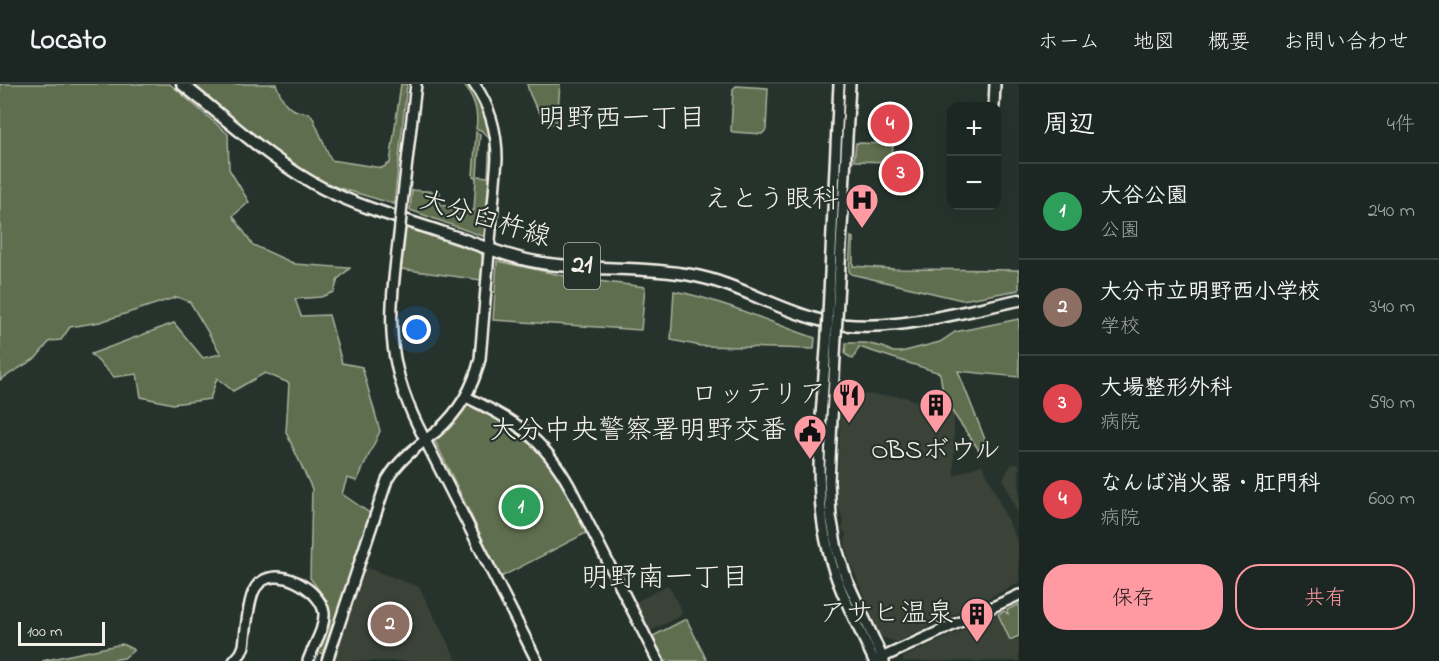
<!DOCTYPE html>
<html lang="ja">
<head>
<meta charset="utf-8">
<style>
  body { margin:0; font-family:"Indie Flower","Klee One",sans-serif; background:#29322f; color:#f1f3f6 }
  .controls { position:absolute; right:18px; top:18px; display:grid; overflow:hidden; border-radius:12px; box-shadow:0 6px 24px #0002 }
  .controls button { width:54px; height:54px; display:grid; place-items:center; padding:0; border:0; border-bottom:2px solid #3a4340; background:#1c2622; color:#f1f3f6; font:30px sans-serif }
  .scale { position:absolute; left:18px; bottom:15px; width:87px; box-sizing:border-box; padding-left:6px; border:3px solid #f4f1e8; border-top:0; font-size:16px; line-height:21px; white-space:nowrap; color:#f4f1e8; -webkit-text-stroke:4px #26332d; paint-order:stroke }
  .you { position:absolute; left:417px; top:246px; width:21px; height:21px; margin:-15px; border:4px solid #fff; border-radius:50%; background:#1a73e8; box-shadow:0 0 0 9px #1a73e833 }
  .badge { display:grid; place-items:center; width:39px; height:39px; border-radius:50%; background:#ff9aa2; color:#fff; font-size:20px; font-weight:700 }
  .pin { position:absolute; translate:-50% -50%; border:3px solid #fff; box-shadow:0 2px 6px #0006 }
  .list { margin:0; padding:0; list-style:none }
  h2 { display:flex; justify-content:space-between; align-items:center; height:78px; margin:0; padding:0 24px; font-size:26px }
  h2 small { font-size:20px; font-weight:400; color:#a0a5a5 }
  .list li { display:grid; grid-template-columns:39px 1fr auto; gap:18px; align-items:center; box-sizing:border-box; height:96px; padding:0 24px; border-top:2px solid #3a4340 }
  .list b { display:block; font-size:22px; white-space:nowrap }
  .list p { margin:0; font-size:20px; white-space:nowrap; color:#a0a5a5 }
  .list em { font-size:20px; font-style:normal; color:#a0a5a5 }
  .actions { display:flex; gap:12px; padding:18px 24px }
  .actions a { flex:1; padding:14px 0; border:2px solid #ff9aa2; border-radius:24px; text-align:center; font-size:21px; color:#ff9aa2 }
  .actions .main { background:#ff9aa2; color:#111 }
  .map { position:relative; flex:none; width:1019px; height:577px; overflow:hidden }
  header { display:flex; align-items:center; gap:36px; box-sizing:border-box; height:84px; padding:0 30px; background:#1c2622; border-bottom:2px solid #3a4340 }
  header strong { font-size:28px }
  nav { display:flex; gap:33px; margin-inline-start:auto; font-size:21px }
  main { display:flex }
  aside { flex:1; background:#1c2622 }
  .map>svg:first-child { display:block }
  .built { fill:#3b4339 }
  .green { fill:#5f6e50; stroke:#aab09c; stroke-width:1.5 }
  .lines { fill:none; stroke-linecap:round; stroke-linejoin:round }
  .secondary-casing { stroke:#f4f1e8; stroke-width:14 }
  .primary-casing { stroke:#f4f1e8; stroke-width:15 }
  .secondary { stroke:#26332d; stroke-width:9 }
  .primary { stroke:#26332d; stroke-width:10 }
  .secondary-bridge-casing { stroke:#f4f1e8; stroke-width:14; stroke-linecap:butt }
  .secondary-bridge { stroke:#26332d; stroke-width:9 }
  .labels { text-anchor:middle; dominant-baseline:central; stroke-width:4.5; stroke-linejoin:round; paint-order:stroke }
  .shield { fill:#26332d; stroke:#b6b8b0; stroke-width:1.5 }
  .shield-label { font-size:26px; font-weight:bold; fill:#f4f1e8 }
  .poi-label { font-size:27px; fill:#f4f1e8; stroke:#26332d; text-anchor:end }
  .street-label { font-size:27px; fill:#f4f1e8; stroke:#26332d }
  .neighbourhood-label { font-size:28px; fill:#f4f1e8; stroke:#26332d }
</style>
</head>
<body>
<header>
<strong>Locato</strong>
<nav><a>ホーム</a><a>地図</a><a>概要</a><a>お問い合わせ</a></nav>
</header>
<main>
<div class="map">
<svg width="1019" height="577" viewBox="0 0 1019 577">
  <rect width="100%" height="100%" fill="#26332d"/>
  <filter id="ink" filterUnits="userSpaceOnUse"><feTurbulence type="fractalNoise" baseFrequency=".0167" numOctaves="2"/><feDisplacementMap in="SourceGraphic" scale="12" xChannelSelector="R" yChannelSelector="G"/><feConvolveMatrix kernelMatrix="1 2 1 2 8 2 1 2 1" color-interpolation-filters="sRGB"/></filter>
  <g filter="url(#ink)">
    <g class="built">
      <polygon points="842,309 906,313 921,320 954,321 954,392 982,380 1019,461 1019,499 897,558 881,553 850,478 845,460 846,449 842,445 844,440 838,421 837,396"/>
      <polygon points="1019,379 1019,432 1003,395 1011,381"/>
      <polygon points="362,482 419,503 457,577 330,577"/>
      <polygon points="666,502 669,502 682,528 681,531 651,547 648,546 634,521 636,518"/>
      <polygon points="997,531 1010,558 1019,554 1019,577 903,577 904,573"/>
    </g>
    <g class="green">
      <polygon points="0,0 170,0 228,50 229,85 249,118 233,132 253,161 295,180 350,184 338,195 334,208 321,213 295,215 301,232 329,231 342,279 362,283 380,347 357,397 347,394 342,410 371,430 324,571 317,567 327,517 310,494 312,405 286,348 289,299 265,289 233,307 217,294 210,315 173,320 141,313 137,290 114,293 91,270 174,239 203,274 221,270 190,218 177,213 100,238 70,243 61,256 50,257 36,274 0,296"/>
      <path d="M193 0H276C283 18 287 28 309 29L313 34 331 76 382 84 390 79 401 0H407L394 120 329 101 298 86Z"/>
      <path d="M463 0H469L480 17 490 41 494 60 487 150 482 152 410 126 412 106 440 108V121L472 127 474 126 476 94 473 92 476 48 480 50 477 92 488 93 490 55 481 46 476 45C479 28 474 13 463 0Z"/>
      <path d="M527 0H560L557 39 549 40C538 28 530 16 527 0Z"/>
      <polygon points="736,2 768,4 766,46 762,50 733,48 731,47 733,5"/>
      <polygon points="856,59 893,60 892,78 854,77"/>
      <polygon points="406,144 481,169 483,175 481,196 401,185"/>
      <polygon points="851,153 853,154 853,182 894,185 1019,186 1019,206 962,216 851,190 849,187"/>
      <polygon points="497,177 574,194 645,203 641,246 493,236"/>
      <path d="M674 207C723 216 768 238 815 254L814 265 701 262 671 256Z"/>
      <polygon points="1019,235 1019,293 958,287 988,363 979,366 944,316 940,289 859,263 853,275 845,270 846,259 865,259 883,263 893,268 901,268 940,258 955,248"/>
      <path d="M468 321C485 330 503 338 519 348 553 369 570 414 588 448L501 493 434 355 451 341Z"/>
      <polygon points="1019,520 1019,552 1010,556 998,530 1004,527 1008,530 1007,526"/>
      <polygon points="684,536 687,536 707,577 663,577 652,555 653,552"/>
      <polygon points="122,560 134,566 124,574 105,577 42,577"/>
    </g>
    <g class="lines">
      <defs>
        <g id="secondary">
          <polyline points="994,22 995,0"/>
          <polyline points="402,120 416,0"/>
          <path d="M400 142C391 222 381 267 418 342L537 577"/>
          <polyline points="828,231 839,0"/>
          <polyline points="837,234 850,0"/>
          <path d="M827 250C823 319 811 399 828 466 837 505 858 541 874 577"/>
          <polyline points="836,252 829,397 831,432 837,465 847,496 884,577"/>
          <path d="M466 313C515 336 543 354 570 403L658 577"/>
          <polyline points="879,575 1019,511"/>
          <path d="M234 577 241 569 244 562C246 547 248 514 256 503 274 478 321 505 324 529 325 545 313 562 308 577"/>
          <path d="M327 577 387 396C400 374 417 363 437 347 459 328 473 304 480 275L497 75C497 49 490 22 474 0"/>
        </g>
        <path id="primary" d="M182 0C225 34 276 81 324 105 362 124 406 136 447 150 478 160 509 174 542 179 591 187 642 182 691 191 737 199 777 226 823 237 883 252 959 228 1019 216"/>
      </defs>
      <use href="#secondary" class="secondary-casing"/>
      <use href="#primary" class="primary-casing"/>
      <use href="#secondary" class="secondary"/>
      <use href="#primary" class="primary"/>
      <defs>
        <g id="secondary-bridge">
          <polyline points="400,142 402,120"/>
          <polyline points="827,250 828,231"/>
          <polyline points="836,252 837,234"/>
        </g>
      </defs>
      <use href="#secondary-bridge" class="secondary-bridge-casing"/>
      <use href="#secondary-bridge" class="secondary-bridge"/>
    </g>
  </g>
  <defs>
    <symbol id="hospital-pin" viewBox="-11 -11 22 30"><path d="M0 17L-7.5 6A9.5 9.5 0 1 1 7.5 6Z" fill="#ff9aa2" stroke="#26332d"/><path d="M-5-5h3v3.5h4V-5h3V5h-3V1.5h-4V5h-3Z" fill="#111"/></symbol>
    <symbol id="restaurant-pin" viewBox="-11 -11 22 30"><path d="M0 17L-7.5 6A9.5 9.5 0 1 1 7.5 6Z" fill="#ff9aa2" stroke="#26332d"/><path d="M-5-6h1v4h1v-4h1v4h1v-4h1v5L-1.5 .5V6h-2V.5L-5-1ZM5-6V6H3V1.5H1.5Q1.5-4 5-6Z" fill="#111"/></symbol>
    <symbol id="building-pin" viewBox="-11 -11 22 30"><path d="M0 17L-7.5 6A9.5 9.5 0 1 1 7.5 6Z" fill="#ff9aa2" stroke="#26332d"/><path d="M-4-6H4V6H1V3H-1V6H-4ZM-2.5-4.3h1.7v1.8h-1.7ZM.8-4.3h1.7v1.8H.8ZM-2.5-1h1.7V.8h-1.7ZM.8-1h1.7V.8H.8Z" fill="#111"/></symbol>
    <symbol id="civic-pin" viewBox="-11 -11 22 30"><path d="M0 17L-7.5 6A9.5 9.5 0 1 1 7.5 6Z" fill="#ff9aa2" stroke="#26332d"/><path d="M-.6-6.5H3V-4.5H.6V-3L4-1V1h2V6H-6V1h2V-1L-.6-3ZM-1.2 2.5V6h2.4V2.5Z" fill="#111"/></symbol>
  </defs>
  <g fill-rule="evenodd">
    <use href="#hospital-pin" x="843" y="97" width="38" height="52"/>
    <use href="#restaurant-pin" x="830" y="292" width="38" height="52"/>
    <use href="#building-pin" x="917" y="302" width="38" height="52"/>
    <use href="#civic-pin" x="791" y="328" width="38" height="52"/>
    <use href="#building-pin" x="958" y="511" width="38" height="52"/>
  </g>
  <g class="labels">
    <rect class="shield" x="564" y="159" width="36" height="46" rx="4.5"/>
    <g class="shield-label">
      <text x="582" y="182">21</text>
    </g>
    <g class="poi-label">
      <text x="839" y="116">えとう眼科</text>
      <text x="826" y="311">ロッテリア</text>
      <text x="787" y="347">大分中央警察署明野交番</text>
      <text x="936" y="367" text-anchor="middle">OBSボウル</text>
      <text x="954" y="530">アサヒ温泉</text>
    </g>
    <g class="street-label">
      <text transform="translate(485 136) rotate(17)">大分臼杵線</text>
    </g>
    <g class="neighbourhood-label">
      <text x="622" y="36">明野西一丁目</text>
      <text x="665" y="495">明野南一丁目</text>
    </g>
  </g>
</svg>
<div class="controls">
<button>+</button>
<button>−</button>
</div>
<div class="scale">100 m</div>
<div class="you"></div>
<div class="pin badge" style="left:521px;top:423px;background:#2e9e5b">1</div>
<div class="pin badge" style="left:390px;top:540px;background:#8d6e63">2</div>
<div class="pin badge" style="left:901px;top:89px;background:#e0444e">3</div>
<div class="pin badge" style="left:890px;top:40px;background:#e0444e">4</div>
</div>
<aside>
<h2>周辺<small>4件</small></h2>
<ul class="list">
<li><span class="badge" style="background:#2e9e5b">1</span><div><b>大谷公園</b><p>公園</p></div><em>240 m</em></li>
<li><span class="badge" style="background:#8d6e63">2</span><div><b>大分市立明野西小学校</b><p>学校</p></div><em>340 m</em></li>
<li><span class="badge" style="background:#e0444e">3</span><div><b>大場整形外科</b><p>病院</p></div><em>590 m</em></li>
<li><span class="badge" style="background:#e0444e">4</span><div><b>なんば消火器・肛門科</b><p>病院</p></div><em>600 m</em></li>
</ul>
<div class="actions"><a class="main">保存</a><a>共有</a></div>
</aside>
</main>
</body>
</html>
